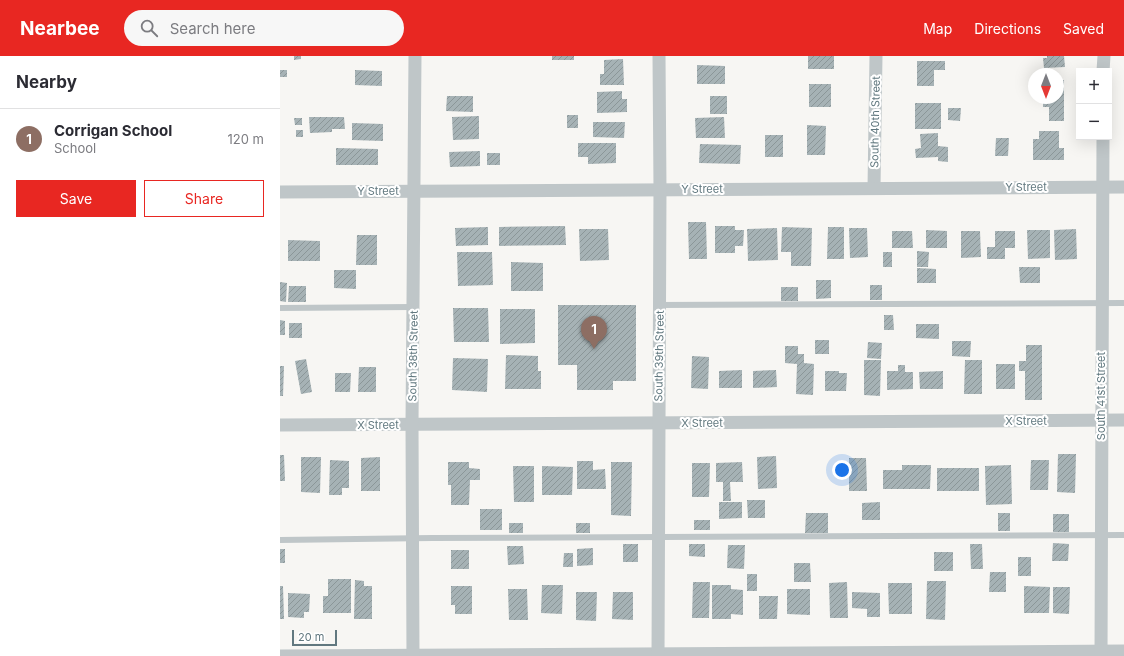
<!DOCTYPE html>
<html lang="en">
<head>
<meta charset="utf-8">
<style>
  body { margin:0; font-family:Inter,sans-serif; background:#f7f7f7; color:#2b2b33 }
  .controls { position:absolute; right:12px; top:12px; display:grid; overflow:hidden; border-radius:0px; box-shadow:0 4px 16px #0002 }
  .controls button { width:36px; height:36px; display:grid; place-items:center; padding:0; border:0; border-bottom:1px solid #e1e1e2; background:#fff; color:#2b2b33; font:20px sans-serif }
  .compass { position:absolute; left:748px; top:12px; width:36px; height:36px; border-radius:50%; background:#fff; box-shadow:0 4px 16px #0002; rotate:180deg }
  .scale { position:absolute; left:12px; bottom:10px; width:45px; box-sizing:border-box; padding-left:4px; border:2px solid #61787f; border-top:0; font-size:11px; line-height:14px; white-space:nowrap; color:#61787f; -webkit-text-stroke:3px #fff; paint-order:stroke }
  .you { position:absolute; left:562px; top:414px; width:14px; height:14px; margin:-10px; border:3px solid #fff; border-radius:50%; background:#1a73e8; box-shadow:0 0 0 6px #1a73e833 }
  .badge { display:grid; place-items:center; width:26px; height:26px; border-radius:50%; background:#e82722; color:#fff; font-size:13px; font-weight:700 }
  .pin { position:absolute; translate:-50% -33px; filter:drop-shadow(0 1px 2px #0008) }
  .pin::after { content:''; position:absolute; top:21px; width:14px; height:12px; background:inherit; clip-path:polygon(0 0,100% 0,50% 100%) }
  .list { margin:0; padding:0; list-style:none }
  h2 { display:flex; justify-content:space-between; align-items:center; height:52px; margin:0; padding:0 16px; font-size:17px }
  h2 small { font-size:13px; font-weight:400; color:#7c7c81 }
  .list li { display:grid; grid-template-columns:26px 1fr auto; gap:12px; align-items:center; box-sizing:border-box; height:60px; padding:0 16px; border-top:1px solid #e1e1e2 }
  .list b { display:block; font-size:15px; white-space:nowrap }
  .list p { margin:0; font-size:13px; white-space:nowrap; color:#7c7c81 }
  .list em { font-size:13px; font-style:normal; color:#7c7c81 }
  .actions { display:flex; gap:8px; padding:12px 16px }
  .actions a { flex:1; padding:9px 0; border:1px solid #e82722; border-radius:0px; text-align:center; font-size:14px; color:#e82722 }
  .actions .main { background:#e82722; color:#fff }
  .icon { flex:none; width:22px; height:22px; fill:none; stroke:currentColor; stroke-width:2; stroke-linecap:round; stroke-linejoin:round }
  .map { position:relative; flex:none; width:844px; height:600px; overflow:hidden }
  header { display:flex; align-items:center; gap:24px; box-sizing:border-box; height:56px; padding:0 20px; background:#e82722; color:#fff }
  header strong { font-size:19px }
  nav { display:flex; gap:22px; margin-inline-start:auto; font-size:14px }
  .search { width:280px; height:36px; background:#f7f7f7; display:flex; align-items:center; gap:10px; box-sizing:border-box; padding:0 14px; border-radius:22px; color:#7c7c81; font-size:15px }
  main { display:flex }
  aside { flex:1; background:#fff }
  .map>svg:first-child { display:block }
  .building { fill:url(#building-hatch) }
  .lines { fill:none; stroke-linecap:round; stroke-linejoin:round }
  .service { stroke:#bfc6c8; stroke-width:6 }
  .minor { stroke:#bfc6c8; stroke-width:13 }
  .labels { text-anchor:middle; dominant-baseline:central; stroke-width:4; stroke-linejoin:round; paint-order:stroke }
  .street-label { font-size:11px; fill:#61787f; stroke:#fff }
</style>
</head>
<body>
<header>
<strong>Nearbee</strong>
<div class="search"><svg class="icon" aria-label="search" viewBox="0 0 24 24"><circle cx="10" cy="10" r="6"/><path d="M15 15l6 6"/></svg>Search here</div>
<nav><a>Map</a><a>Directions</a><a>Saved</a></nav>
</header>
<main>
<aside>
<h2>Nearby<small></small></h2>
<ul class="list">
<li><span class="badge" style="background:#8d6e63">1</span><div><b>Corrigan School</b><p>School</p></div><em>120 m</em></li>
</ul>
<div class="actions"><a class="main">Save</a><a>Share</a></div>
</aside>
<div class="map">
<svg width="844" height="600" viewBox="0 0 844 600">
  <defs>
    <pattern id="building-hatch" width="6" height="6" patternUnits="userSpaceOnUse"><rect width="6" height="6" fill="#a6b2b5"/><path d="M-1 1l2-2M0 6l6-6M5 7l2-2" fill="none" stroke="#8b9698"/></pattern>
  </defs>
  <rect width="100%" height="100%" fill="#f7f6f3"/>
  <g class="building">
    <polygon points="14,0 21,0 21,3 14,4"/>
    <rect x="272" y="0" width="22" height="4"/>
    <rect x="528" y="0" width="26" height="13"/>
    <polygon points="767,0 784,0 785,11 764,12 763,2 767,2"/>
    <polygon points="343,3 344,29 320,29 320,18 324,18 324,4"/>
    <polygon points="637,5 665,5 665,14 654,14 654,30 637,30"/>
    <polygon points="417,9 445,10 445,28 417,28"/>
    <rect x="0" y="14" width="7" height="7"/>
    <polygon points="75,14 102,15 102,30 75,29"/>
    <polygon points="778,24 784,24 784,65 769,65 769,51 763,51 763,42 778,42"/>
    <rect x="529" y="28" width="22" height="23"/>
    <polygon points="342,35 342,43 347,43 347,56 317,57 317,36"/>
    <polygon points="167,40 193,40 193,56 166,55"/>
    <rect x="430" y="40" width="17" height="18"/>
    <rect x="635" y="47" width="26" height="26"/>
    <polygon points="668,52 681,52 680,65 668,64"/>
    <rect x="287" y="59" width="11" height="13"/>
    <polygon points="199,60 199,83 173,84 172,61"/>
    <polygon points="29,61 64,61 65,73 52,73 52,76 30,77"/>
    <polygon points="444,61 445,82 416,82 415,62"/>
    <polygon points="14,62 22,62 22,69 15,69"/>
    <polygon points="313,66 345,66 344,82 313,81"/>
    <polygon points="72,67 103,68 103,85 72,84"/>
    <polygon points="527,69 546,70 545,99 527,99"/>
    <rect x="16" y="74" width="7" height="7"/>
    <polygon points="759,75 779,75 779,92 784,92 784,104 753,104 753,83 759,83"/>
    <polygon points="658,77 658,90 668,91 668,106 658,105 658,101 636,102 635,93 641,92 640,78"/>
    <rect x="485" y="79" width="18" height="22"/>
    <polygon points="716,82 729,82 728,100 715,100"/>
    <polygon points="298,87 336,87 336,107 308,108 308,101 298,101"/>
    <polygon points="420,88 461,89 460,108 419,107"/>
    <polygon points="56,92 98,93 98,109 56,109"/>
    <polygon points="200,95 200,110 170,111 169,96"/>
    <rect x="207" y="97" width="13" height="12"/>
    <polygon points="408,166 426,166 427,203 409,203"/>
    <polygon points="285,170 286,189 219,190 219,171"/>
    <polygon points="435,170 455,170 455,174 464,174 463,190 455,190 455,197 435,197"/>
    <polygon points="208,171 208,189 176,190 175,172"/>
    <polygon points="502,171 532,172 531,210 511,210 511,196 501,196"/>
    <polygon points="548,171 564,171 564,203 547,203"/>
    <polygon points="497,172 498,204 468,205 467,173"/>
    <polygon points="569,172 587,172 588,201 570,202"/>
    <polygon points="299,173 328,173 329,204 300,205"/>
    <polygon points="796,173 797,203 775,204 774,174"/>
    <polygon points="646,174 667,175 667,192 646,192"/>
    <polygon points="747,174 770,174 770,202 748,203"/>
    <polygon points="612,175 632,175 633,192 612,192"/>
    <polygon points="681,175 700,175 701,201 681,202"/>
    <polygon points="715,175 735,175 735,192 725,192 725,203 707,203 707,191 715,191"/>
    <polygon points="77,179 97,179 97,209 76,209"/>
    <polygon points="8,184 40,185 40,205 8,205"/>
    <polygon points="637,195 649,196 648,211 637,211"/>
    <polygon points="177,196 212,196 213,229 178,230"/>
    <rect x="603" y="196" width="9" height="15"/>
    <polygon points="231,206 263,207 263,235 231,235"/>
    <polygon points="739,211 760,211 760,227 740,227"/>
    <polygon points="637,212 656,213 656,227 637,227"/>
    <polygon points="54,214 76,214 76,233 54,232"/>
    <polygon points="536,224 551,224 551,242 536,243"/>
    <polygon points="0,226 7,227 6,246 0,245"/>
    <rect x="590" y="229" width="12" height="15"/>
    <polygon points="9,230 26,230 26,246 8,246"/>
    <rect x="501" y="231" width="17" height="14"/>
    <polygon points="278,249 356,249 356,325 333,325 333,334 297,334 297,309 278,309"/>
    <polygon points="173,252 208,252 209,286 174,286"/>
    <polygon points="220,253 255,253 255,287 220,288"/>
    <polygon points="604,259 613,259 614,274 604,274"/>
    <polygon points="0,264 5,265 5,279 0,279"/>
    <rect x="9" y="267" width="13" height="15"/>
    <polygon points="636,268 659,268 659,283 636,282"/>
    <rect x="535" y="284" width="14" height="14"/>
    <polygon points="672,285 691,285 690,301 672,300"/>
    <polygon points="588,286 602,287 601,303 587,302"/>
    <polygon points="746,289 762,289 762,344 745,344 745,315 739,315 739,305 746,305"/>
    <polygon points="505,290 518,290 518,298 524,298 524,307 534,308 533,339 516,338 517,308 505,307"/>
    <polygon points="226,299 258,300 258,315 261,315 261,333 225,333"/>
    <polygon points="412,300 429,301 428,333 411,332"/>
    <polygon points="173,302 208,303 207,336 172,334"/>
    <polygon points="26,303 32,336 21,338 15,305"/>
    <polygon points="584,304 601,304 600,340 584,339"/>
    <polygon points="685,304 702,304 702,338 684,338"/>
    <rect x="716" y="308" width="19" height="25"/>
    <polygon points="618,309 625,309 625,316 633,316 633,333 607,334 607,315 618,315"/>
    <polygon points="0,310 4,310 3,340 0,340"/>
    <polygon points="79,311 96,311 96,336 78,336"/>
    <polygon points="462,314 462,332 439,332 439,315"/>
    <polygon points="496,314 497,331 473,332 473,315"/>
    <polygon points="545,315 559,315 559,317 567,317 566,335 545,335"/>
    <polygon points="663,315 663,333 640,333 639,316"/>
    <polygon points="55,317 71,317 70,336 55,336"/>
    <polygon points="778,398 796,398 795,437 777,436"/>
    <polygon points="0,399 4,399 5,425 0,425"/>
    <polygon points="496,400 497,432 478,433 477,401"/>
    <polygon points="21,401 41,401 40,437 21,436"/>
    <polygon points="100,401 100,435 81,435 81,402"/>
    <polygon points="569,402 586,402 587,435 569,435"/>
    <polygon points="50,404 69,405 69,432 62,432 62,439 49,439"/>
    <polygon points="751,404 769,404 768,434 750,434"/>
    <polygon points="297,405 313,405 313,414 325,413 326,433 297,433"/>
    <polygon points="168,406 189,406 189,412 200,413 200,424 190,424 189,449 171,449 171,429 168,429"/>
    <polygon points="331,406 352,406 351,460 331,459"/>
    <polygon points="462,406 463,426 450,426 451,445 443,445 443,426 436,426 436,407"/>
    <polygon points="412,407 430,407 429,441 412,441"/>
    <polygon points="622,409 651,409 650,433 603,433 603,414 622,414"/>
    <polygon points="731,409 732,448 706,449 705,410"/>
    <polygon points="233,410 254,410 254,446 234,446"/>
    <polygon points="262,410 293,411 292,439 262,439"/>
    <rect x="657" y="412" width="42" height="23"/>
    <polygon points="467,444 485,444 485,462 468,462"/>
    <polygon points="439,446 462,446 462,462 439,463"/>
    <polygon points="600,446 600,464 582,464 582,447"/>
    <rect x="200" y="453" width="22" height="21"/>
    <polygon points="526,457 548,457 548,477 525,477"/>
    <rect x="718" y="457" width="12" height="18"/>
    <rect x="773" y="458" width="16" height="18"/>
    <rect x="414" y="464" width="16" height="10"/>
    <rect x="229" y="467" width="14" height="10"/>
    <rect x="296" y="467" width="14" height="10"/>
    <polygon points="773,487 789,488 788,505 772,505"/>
    <rect x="343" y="488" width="15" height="18"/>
    <polygon points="409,488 425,488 425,501 409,500"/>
    <polygon points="690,488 702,488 703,513 691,513"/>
    <polygon points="448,489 465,489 464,513 447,512"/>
    <polygon points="227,490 243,490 244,508 228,509"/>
    <polygon points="313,492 313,509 297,510 297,493"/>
    <rect x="0" y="493" width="5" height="14"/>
    <rect x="171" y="494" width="18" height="19"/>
    <rect x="654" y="496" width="19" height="19"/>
    <polygon points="284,497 293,497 293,511 283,511"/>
    <rect x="738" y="501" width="13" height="19"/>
    <polygon points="514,507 530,507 531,526 514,526"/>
    <polygon points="710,516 726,516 726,536 709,536"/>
    <rect x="467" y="518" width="10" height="17"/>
    <polygon points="48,523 71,523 71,557 43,557 43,540 48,540"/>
    <polygon points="75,524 84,525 84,530 92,530 92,563 74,563"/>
    <polygon points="647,525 666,525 665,564 646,563"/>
    <polygon points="413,526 430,526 429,562 412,562"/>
    <polygon points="567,526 568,562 550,562 549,527"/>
    <polygon points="608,527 632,527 632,558 609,558"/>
    <polygon points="262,529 283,529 282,558 261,557"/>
    <polygon points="432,529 451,529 451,533 463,534 463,559 451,558 451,563 432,563"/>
    <polygon points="0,530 3,530 4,563 0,563"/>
    <polygon points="171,530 192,530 192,558 175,558 175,549 171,549"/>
    <polygon points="744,530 770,531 769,557 744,557"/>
    <polygon points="773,531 790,531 789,558 773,557"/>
    <polygon points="228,533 247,533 248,564 229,564"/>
    <polygon points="507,533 530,533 530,559 507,558"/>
    <polygon points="296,536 317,536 316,565 296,564"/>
    <polygon points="333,536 353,536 353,564 332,563"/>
    <polygon points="572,536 600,537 600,561 587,561 587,553 572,552"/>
    <polygon points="8,537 30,538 29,556 24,556 24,562 8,561"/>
    <polygon points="479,540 498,540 497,563 479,563"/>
  </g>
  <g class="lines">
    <g class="service">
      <polyline points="379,249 844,247"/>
      <polyline points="0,252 133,251"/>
      <polyline points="0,484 152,482 844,479"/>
    </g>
    <g class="minor">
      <polyline points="823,15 824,0"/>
      <polyline points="594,132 596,0"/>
      <polyline points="0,136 844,131"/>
      <polyline points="0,369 844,364"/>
      <polyline points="0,600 844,595"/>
      <polyline points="133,600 132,368 135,0"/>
      <polyline points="378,600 380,133 379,0"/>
      <polyline points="821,600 823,81"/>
    </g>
  </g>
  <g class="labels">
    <g class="street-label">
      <text transform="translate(595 66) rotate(-89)">South 40th Street</text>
      <text x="746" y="131">Y Street</text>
      <text x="422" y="133">Y Street</text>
      <text x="98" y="135">Y Street</text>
      <text transform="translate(133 300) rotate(-89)">South 38th Street</text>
      <text transform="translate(379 300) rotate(-89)">South 39th Street</text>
      <text transform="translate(821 340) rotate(-90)">South 41st Street</text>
      <text x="746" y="365">X Street</text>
      <text x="422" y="367">X Street</text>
      <text x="98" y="369">X Street</text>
    </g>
  </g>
</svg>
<div class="controls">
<button>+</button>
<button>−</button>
</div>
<svg class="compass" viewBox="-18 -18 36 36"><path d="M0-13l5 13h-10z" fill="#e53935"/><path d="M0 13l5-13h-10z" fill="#7c7c81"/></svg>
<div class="scale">20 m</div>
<div class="you"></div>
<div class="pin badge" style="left:314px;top:293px;background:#8d6e63">1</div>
</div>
</main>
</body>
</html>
